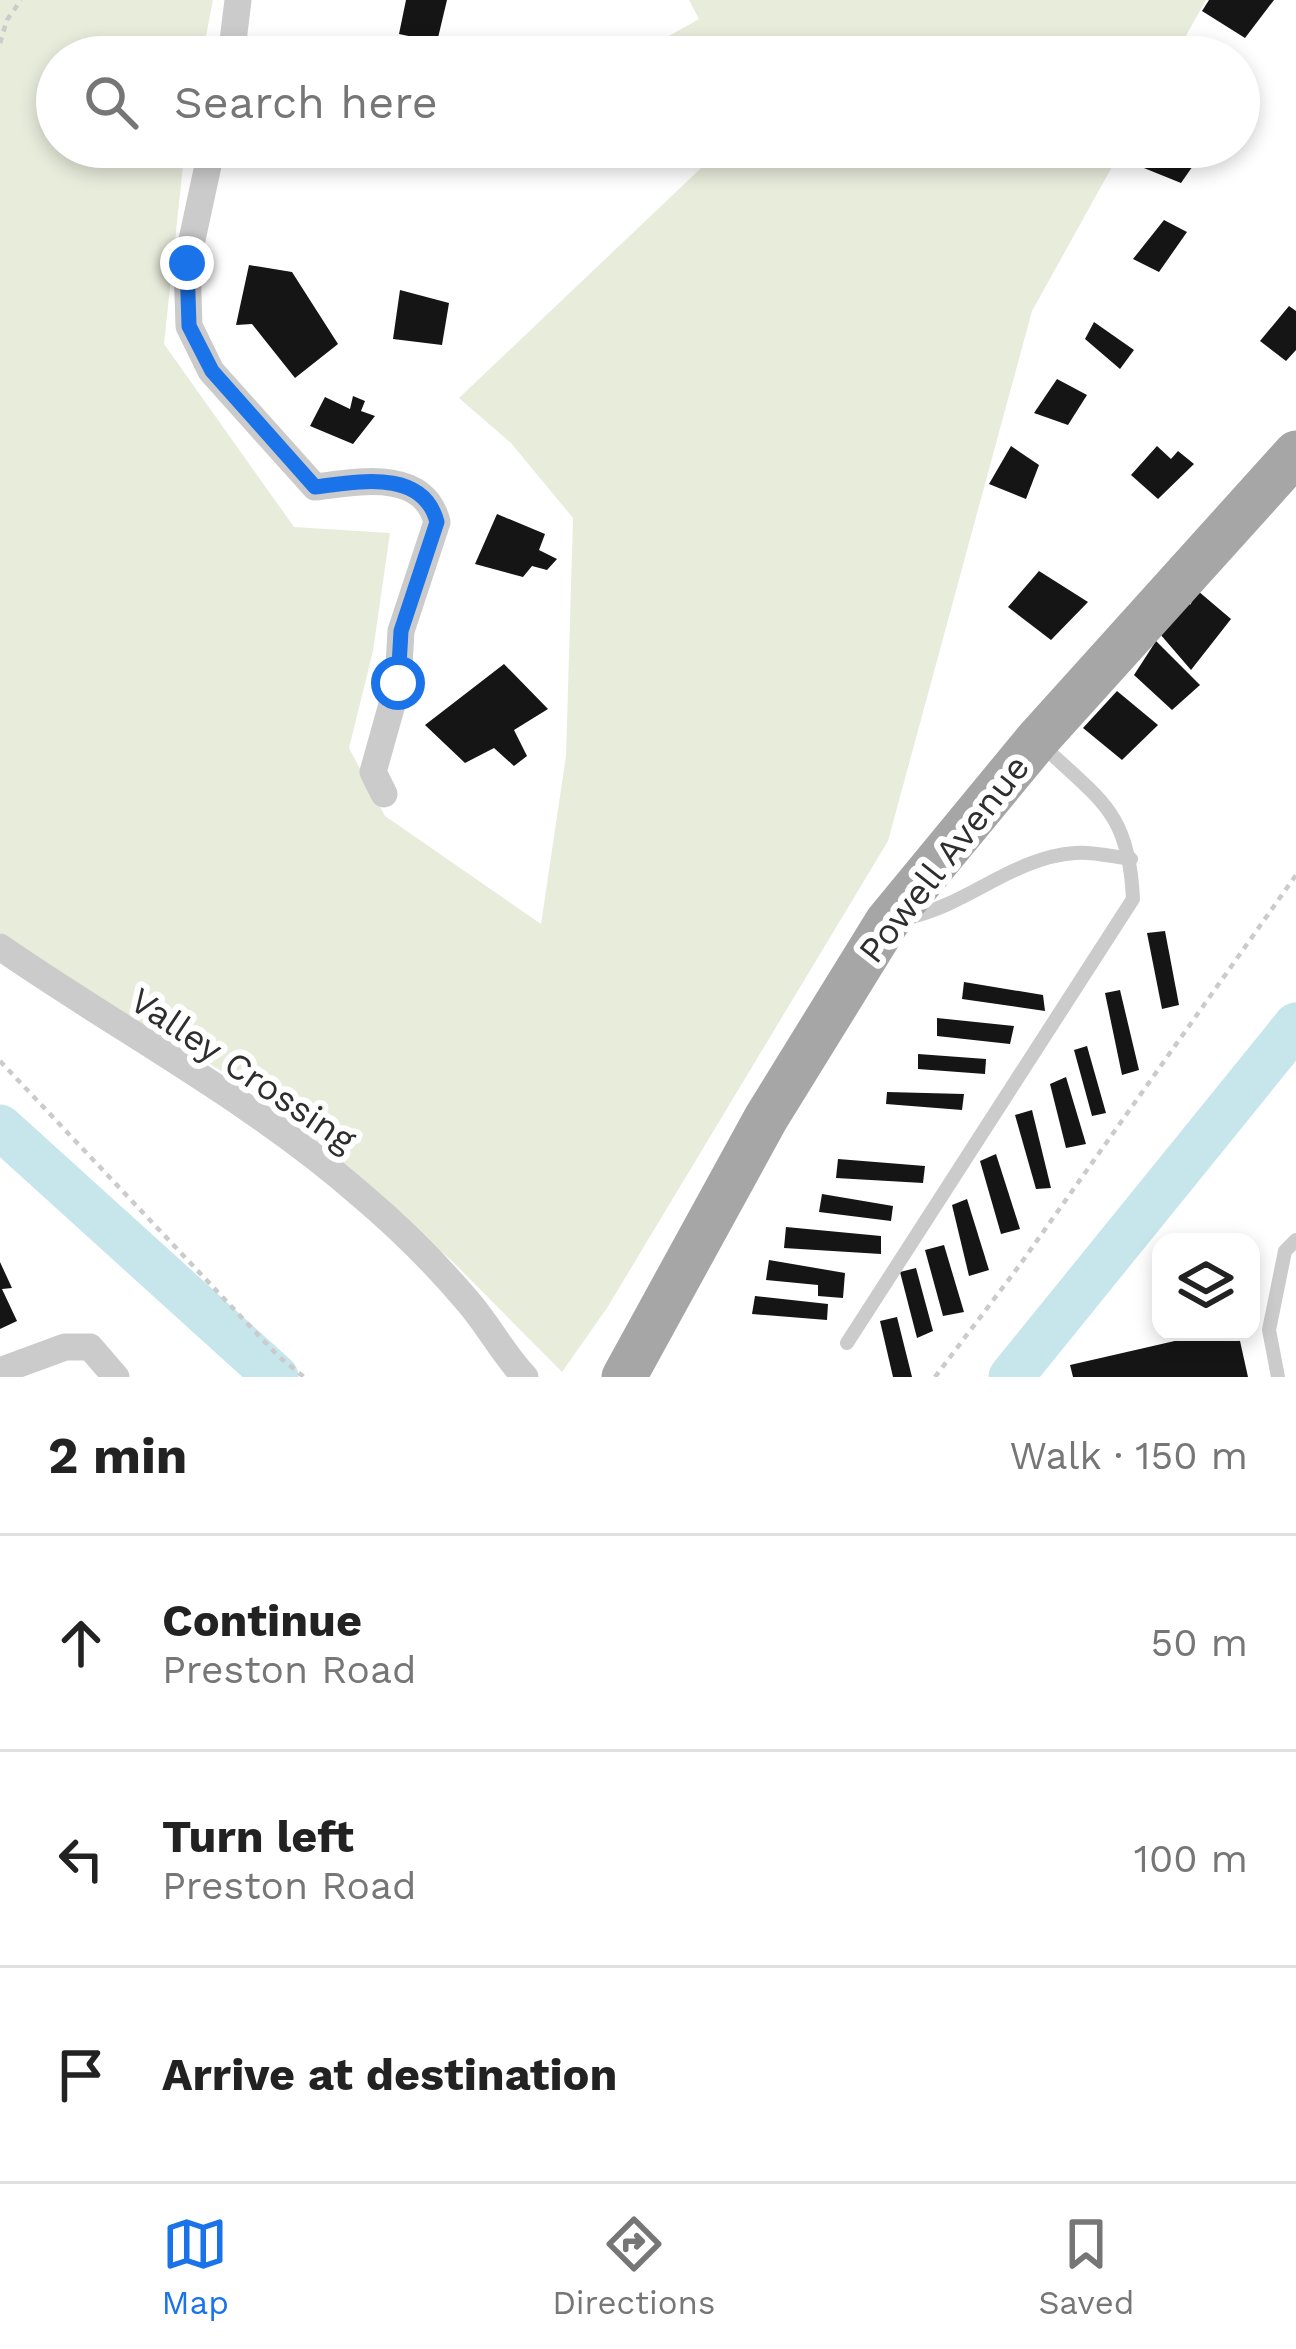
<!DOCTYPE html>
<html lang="en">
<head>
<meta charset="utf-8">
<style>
  body { margin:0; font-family:"Work Sans",sans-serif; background:#f2f2f2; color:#222 }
  .controls { position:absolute; right:36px; bottom:36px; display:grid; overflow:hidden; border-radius:24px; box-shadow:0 6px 18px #0003 }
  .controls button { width:108px; height:108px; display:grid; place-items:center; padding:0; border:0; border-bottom:3px solid #e0e0e0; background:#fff; color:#222; font:60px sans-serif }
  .stop { position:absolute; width:36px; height:36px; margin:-27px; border:9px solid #1a73e8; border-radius:50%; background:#fff }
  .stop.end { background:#1a73e8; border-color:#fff; box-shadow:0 3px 12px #0008 }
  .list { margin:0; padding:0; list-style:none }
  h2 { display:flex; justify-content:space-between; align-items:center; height:156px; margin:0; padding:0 48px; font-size:51px }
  h2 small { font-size:39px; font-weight:400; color:#767676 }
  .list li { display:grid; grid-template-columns:78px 1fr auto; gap:36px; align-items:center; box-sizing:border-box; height:216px; padding:0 48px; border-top:3px solid #e0e0e0 }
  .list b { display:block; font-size:45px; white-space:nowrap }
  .list p { margin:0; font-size:39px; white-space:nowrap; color:#767676 }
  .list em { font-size:39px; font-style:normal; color:#767676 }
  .icon { flex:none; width:66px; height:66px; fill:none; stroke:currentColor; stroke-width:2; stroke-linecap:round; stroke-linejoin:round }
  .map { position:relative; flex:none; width:1296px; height:1377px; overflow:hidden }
  .search { position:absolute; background:#fff; box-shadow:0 6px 18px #0003; left:36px; right:36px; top:36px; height:132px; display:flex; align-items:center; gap:30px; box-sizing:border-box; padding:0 42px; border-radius:66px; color:#767676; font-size:45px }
  .sheet { height:804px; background:#fff }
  nav { display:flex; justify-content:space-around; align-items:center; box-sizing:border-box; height:168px; border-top:3px solid #e0e0e0; background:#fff; font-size:33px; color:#767676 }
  nav a { display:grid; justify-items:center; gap:6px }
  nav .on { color:#1a73e8 }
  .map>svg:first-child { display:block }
  .green { fill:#e8ecdb }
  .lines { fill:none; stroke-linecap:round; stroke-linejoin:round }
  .river { stroke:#c7e6ec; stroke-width:45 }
  .building { fill:#151515 }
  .path { stroke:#cbcbcb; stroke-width:4.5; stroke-dasharray:6 6; stroke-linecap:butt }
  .lane { stroke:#cbcbcb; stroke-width:14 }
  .street { stroke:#cbcbcb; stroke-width:27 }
  .primary { stroke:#a6a6a6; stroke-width:45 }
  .route { stroke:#1a73e8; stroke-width:15 }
  .labels { text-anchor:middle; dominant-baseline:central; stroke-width:12; stroke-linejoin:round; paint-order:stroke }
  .street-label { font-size:36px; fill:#2e2e2e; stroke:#fff }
</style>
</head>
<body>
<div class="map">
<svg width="1296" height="1377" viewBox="0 0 1296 1377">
  <rect width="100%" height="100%" fill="#fff"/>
  <g class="green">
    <polygon points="0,0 213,0 202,57 57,57 57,147 185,147 164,344 294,527 390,533 373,651 349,748 385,816 541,924 566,756 573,518 511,443 459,398 719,151 719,147 1123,147 1032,311 888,841 607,1308 562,1372 451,1260 243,1084 27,954 0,933"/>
    <polygon points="689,0 1206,0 1174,57 632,57 699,19"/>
  </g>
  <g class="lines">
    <g class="river">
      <polyline points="0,1127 276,1377"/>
      <polyline points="1011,1377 1296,1025"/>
    </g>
  </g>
  <g class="building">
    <polygon points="406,0 447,0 437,42 399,34"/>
    <polygon points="1209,0 1274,0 1245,38 1202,11"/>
    <polygon points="1143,147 1206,147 1181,183 1134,164"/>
    <polygon points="1164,220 1187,232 1159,272 1133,259"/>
    <polygon points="249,265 292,272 338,344 295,378 252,324 236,325"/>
    <polygon points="400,290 449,303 442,345 393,339"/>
    <polygon points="1289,306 1296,311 1296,350 1286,361 1260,341"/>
    <polygon points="1094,322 1134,350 1120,369 1085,339"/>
    <polygon points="1057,379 1087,395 1068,425 1034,413"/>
    <polygon points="353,396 365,401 361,411 375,416 353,444 310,426 325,397 350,409"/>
    <polygon points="1011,446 1039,465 1026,499 989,484"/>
    <polygon points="1157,446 1171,459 1178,451 1194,464 1158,499 1131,475"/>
    <polygon points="497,514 545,534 539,550 557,559 547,570 532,566 523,577 475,564"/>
    <polygon points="1039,571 1088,602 1051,640 1008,607"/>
    <polygon points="1198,591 1231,619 1191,670 1160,634 1187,594 1190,605"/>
    <polygon points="1156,641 1200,685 1172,710 1134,675"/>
    <polygon points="504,664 548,709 514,730 527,756 514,766 494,748 465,763 425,725"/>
    <polygon points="1117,691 1158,725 1122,760 1083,728"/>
    <polygon points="1165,931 1179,1005 1162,1009 1147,933"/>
    <polygon points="964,982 1043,995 1045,1011 962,999"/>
    <polygon points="1120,990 1139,1070 1122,1075 1105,993"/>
    <polygon points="937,1018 1014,1026 1010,1044 937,1036"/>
    <polygon points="1087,1046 1106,1113 1092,1116 1074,1050"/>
    <polygon points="918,1054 986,1059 985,1074 918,1069"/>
    <polygon points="1066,1077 1086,1144 1066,1148 1050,1084"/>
    <polygon points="887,1092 964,1094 962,1110 886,1104"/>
    <polygon points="1032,1110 1051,1188 1036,1189 1015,1115"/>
    <polygon points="996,1154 1020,1229 1001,1234 980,1161"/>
    <polygon points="838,1159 925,1166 923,1183 836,1178"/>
    <polygon points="822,1194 893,1206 891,1221 819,1212"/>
    <polygon points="967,1199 989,1270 969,1276 952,1205"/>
    <polygon points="786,1227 881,1236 881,1254 784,1248"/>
    <polygon points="944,1245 964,1312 943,1316 925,1250"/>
    <polygon points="769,1260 845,1273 843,1298 818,1296 818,1285 766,1280"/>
    <polygon points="0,1262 12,1288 2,1289 17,1321 0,1329"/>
    <polygon points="916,1268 933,1331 917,1338 900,1272"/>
    <polygon points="755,1296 828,1304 827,1320 752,1314"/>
    <polygon points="897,1317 912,1377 893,1377 880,1321"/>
    <polygon points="1214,1332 1238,1332 1248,1377 1073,1377 1070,1365"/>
  </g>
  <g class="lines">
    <g class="path">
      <polyline points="0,43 7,20 21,0"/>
      <polyline points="0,1061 278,1356 304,1377"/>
      <polyline points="935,1377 1019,1266 1296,875"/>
    </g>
    <g class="lane">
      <path d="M910 917C967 905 1014 857 1075 853 1092 851 1113 857 1131 859"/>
      <path d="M847 1343 1133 899C1129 812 1101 801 1042 745"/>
      <polyline points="1278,1377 1269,1330 1285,1251 1296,1240"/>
    </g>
    <g class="street">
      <polyline points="231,57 238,0"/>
      <path d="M212 147 187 263 189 326 211 371 315 487C357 482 423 468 437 522L401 631 398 683 373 772 384 794"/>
      <path d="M0 947C120 1030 251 1099 361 1195 399 1227 438 1266 470 1304 490 1328 504 1355 525 1377"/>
      <polyline points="0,1371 65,1347 90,1347 116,1377"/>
    </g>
    <polyline class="primary" points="624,1377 766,1118 887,922 1037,740 1296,453"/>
  </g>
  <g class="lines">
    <path class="route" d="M187 263 189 326 212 371 315 487C357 482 423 468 437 522L401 631 398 683"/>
  </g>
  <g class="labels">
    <g class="street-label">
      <text transform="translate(944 859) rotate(-52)">Powell Avenue</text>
      <text transform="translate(243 1070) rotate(34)">Valley Crossing</text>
    </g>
  </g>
</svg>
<div class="controls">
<button><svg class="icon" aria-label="layers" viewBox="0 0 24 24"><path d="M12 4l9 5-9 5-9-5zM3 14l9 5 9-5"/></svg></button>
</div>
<div class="stop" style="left:398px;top:683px"></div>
<div class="stop end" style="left:187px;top:263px"></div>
<div class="search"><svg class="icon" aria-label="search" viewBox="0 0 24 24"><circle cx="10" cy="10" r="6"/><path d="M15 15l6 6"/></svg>Search here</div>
</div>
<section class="sheet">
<h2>2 min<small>Walk · 150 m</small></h2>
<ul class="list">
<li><svg class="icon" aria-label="ahead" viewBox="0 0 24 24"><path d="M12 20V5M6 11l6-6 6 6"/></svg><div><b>Continue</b><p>Preston Road</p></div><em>50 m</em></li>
<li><svg class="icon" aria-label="left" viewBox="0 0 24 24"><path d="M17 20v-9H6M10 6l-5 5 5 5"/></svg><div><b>Turn left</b><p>Preston Road</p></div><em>100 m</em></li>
<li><svg class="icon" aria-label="arrive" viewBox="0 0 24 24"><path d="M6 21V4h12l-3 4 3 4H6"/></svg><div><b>Arrive at destination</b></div></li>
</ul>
</section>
<nav>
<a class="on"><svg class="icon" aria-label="map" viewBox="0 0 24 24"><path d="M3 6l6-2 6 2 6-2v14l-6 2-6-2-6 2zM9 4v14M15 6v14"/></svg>Map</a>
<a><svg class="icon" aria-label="directions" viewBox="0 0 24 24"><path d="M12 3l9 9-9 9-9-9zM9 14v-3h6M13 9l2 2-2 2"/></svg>Directions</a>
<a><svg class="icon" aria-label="saved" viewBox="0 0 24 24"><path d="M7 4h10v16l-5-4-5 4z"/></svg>Saved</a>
</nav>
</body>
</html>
